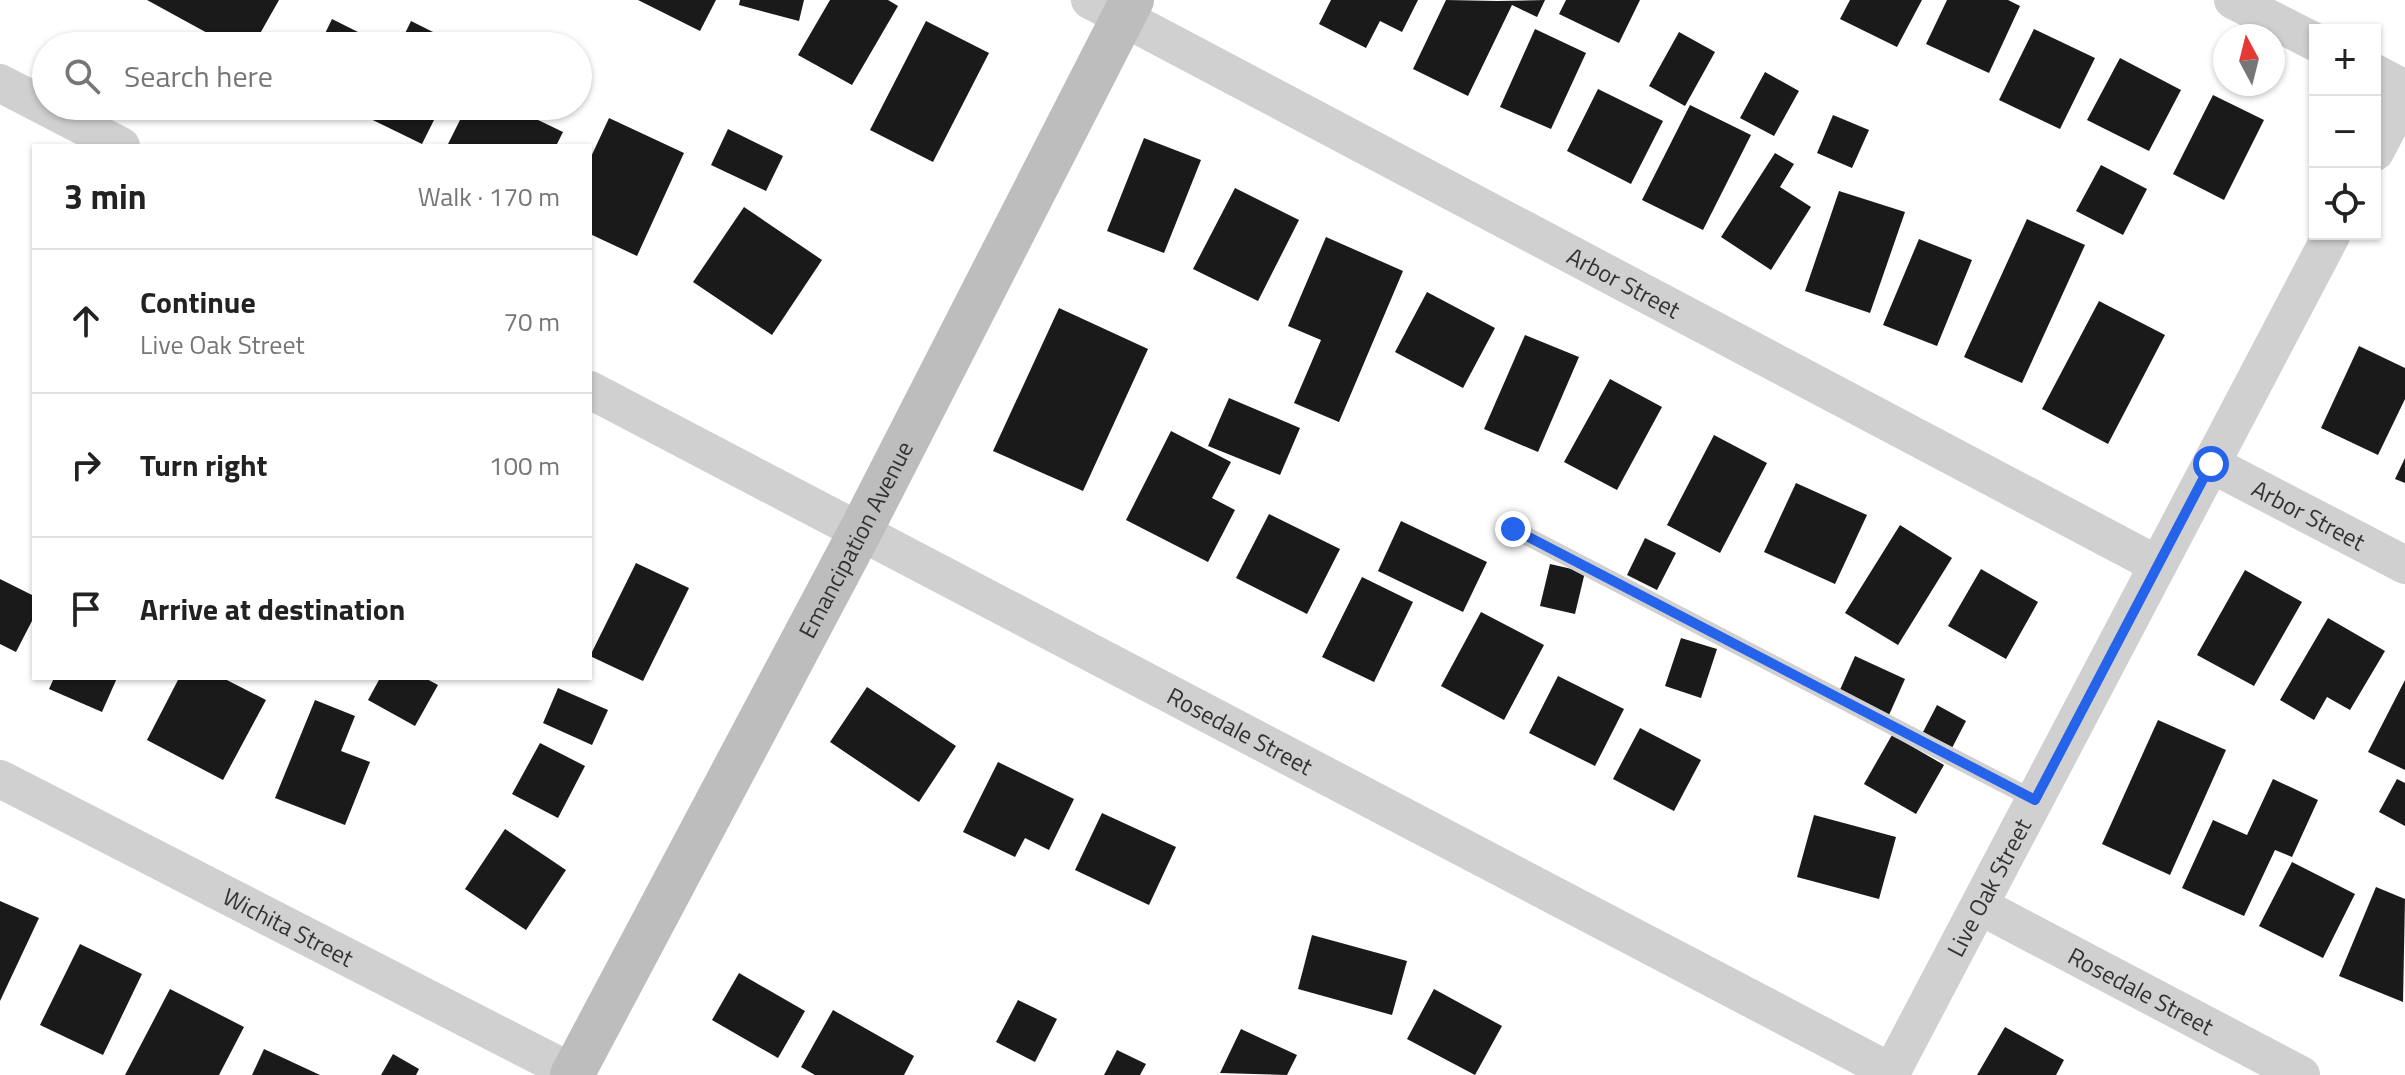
<!DOCTYPE html>
<html lang="en">
<head>
<meta charset="utf-8">
<style>
  body { margin:0; font-family:"Titillium Web",sans-serif; background:#f2f2f2; color:#222 }
  .controls { position:absolute; right:24px; top:24px; display:grid; overflow:hidden; border-radius:0px; box-shadow:0 2px 6px #0004 }
  .controls button { width:72px; height:72px; display:grid; place-items:center; padding:0; border:0; border-bottom:2px solid #e0e0e0; background:#fff; color:#222; font:40px sans-serif }
  .compass { position:absolute; left:2213px; top:24px; width:72px; height:72px; border-radius:50%; background:#fff; box-shadow:0 2px 6px #0004; rotate:353deg }
  .stop { position:absolute; width:24px; height:24px; margin:-18px; border:6px solid #2563eb; border-radius:50%; background:#fff }
  .stop.end { background:#2563eb; border-color:#fff; box-shadow:0 2px 8px #0008 }
  .list { margin:0; padding:0; list-style:none }
  h2 { display:flex; justify-content:space-between; align-items:center; height:104px; margin:0; padding:0 32px; font-size:34px }
  h2 small { font-size:26px; font-weight:400; color:#767676 }
  .list li { display:grid; grid-template-columns:52px 1fr auto; gap:24px; align-items:center; box-sizing:border-box; height:144px; padding:0 32px; border-top:2px solid #e0e0e0 }
  .list b { display:block; font-size:30px; white-space:nowrap }
  .list p { margin:0; font-size:26px; white-space:nowrap; color:#767676 }
  .list em { font-size:26px; font-style:normal; color:#767676 }
  .icon { flex:none; width:44px; height:44px; fill:none; stroke:currentColor; stroke-width:2; stroke-linecap:round; stroke-linejoin:round }
  .map { position:relative; flex:none; width:2405px; height:1075px; overflow:hidden }
  .search { position:absolute; background:#fff; box-shadow:0 2px 6px #0004; left:32px; top:32px; width:560px; height:88px; display:flex; align-items:center; gap:20px; box-sizing:border-box; padding:0 28px; border-radius:44px; color:#767676; font-size:30px }
  .panel { position:absolute; background:#fff; box-shadow:0 2px 6px #0004; left:32px; top:144px; width:560px; height:536px; border-radius:0px }
  .map>svg:first-child { display:block }
  .building { fill:#1a1a1a }
  .lines { fill:none; stroke-linecap:round; stroke-linejoin:round }
  .service { stroke:#d0d0d0; stroke-width:18 }
  .minor { stroke:#d0d0d0; stroke-width:38 }
  .secondary { stroke:#bdbdbd; stroke-width:44 }
  .route { stroke:#2563eb; stroke-width:10 }
  .labels { text-anchor:middle; dominant-baseline:central; stroke-width:8; stroke-linejoin:round; paint-order:stroke }
  .street-label { font-size:24px; fill:#333; stroke:#fff }
</style>
</head>
<body>
<div class="map">
<svg width="2405" height="1075" viewBox="0 0 2405 1075">
  <rect width="100%" height="100%" fill="#fff"/>
  <g class="building">
    <polygon points="147,0 279,0 253,46 231,46"/>
    <polygon points="638,0 716,0 700,31"/>
    <polygon points="740,0 804,0 799,21 739,5"/>
    <polygon points="830,0 888,0 898,6 852,85 798,55"/>
    <polygon points="1331,0 1418,0 1402,32 1380,21 1366,48 1319,24"/>
    <polygon points="1446,0 1497,1 1545,0 1537,17 1512,5 1468,96 1413,69"/>
    <polygon points="1566,0 1640,0 1619,43 1559,14"/>
    <polygon points="1850,0 1922,0 1897,47 1840,19"/>
    <polygon points="1947,0 2008,0 2020,6 1989,73 1926,44"/>
    <polygon points="332,19 386,46 319,46"/>
    <polygon points="411,21 461,46 399,46"/>
    <polygon points="926,21 989,53 933,162 870,130"/>
    <polygon points="1535,29 1586,53 1551,129 1500,107"/>
    <polygon points="2034,29 2095,58 2060,129 1999,100"/>
    <polygon points="1679,32 1715,52 1685,106 1649,86"/>
    <polygon points="2120,58 2181,90 2149,151 2087,120"/>
    <polygon points="1765,72 1799,91 1774,136 1740,118"/>
    <polygon points="1598,89 1663,121 1631,184 1567,151"/>
    <polygon points="2213,95 2264,120 2224,200 2173,174"/>
    <polygon points="1690,105 1751,135 1703,230 1642,200"/>
    <polygon points="344,106 441,106 422,144"/>
    <polygon points="467,106 509,106 563,132 556,146 447,146"/>
    <polygon points="1833,115 1869,130 1852,168 1817,153"/>
    <polygon points="609,118 684,153 637,256 590,234 590,159"/>
    <polygon points="728,129 783,156 766,191 711,165"/>
    <polygon points="1144,138 1201,160 1164,253 1107,231"/>
    <polygon points="1775,153 1794,164 1780,187 1811,207 1771,270 1721,237"/>
    <polygon points="2101,165 2147,189 2123,235 2076,211"/>
    <polygon points="1235,188 1299,220 1258,301 1193,269"/>
    <polygon points="1839,191 1905,212 1870,313 1805,291"/>
    <polygon points="744,207 822,260 772,335 693,282"/>
    <polygon points="2027,219 2085,245 2022,383 1964,357"/>
    <polygon points="1326,237 1403,271 1339,422 1294,403 1321,340 1288,326"/>
    <polygon points="1919,239 1972,260 1937,346 1883,325"/>
    <polygon points="1427,292 1495,328 1463,388 1395,352"/>
    <polygon points="2099,301 2165,335 2108,444 2042,409"/>
    <polygon points="1059,308 1148,349 1083,491 993,451"/>
    <polygon points="1525,335 1579,357 1538,452 1484,429"/>
    <polygon points="2359,346 2405,368 2405,399 2378,455 2321,428"/>
    <polygon points="1610,379 1662,407 1617,490 1564,462"/>
    <polygon points="1229,398 1300,428 1280,475 1208,446"/>
    <polygon points="1171,431 1231,462 1212,498 1235,510 1208,562 1126,520"/>
    <polygon points="1714,435 1767,463 1720,553 1667,525"/>
    <polygon points="2405,458 2405,483 2395,479"/>
    <polygon points="1796,483 1867,515 1835,584 1764,552"/>
    <polygon points="1269,514 1340,549 1307,614 1236,578"/>
    <polygon points="1401,521 1487,562 1463,612 1378,571"/>
    <polygon points="1900,525 1952,558 1898,645 1845,613"/>
    <polygon points="1645,538 1676,553 1657,590 1627,575"/>
    <polygon points="636,563 689,588 643,681 590,656"/>
    <polygon points="1550,564 1585,572 1575,614 1540,606"/>
    <polygon points="1981,569 2038,602 2006,659 1948,626"/>
    <polygon points="2245,570 2302,602 2254,686 2197,655"/>
    <polygon points="1362,577 1413,602 1374,682 1322,657"/>
    <polygon points="0,579 34,596 34,617 16,652 0,644"/>
    <polygon points="1481,612 1544,645 1504,720 1441,686"/>
    <polygon points="2328,618 2385,651 2350,710 2327,697 2314,720 2280,700"/>
    <polygon points="1681,638 1717,649 1701,698 1665,686"/>
    <polygon points="1855,656 1905,679 1889,715 1839,692"/>
    <polygon points="1558,676 1624,709 1595,766 1529,733"/>
    <polygon points="54,678 117,678 102,712 49,689"/>
    <polygon points="179,678 223,678 266,700 223,780 147,740"/>
    <polygon points="380,678 425,678 438,685 415,726 368,700"/>
    <polygon points="2405,680 2405,770 2368,752"/>
    <polygon points="867,687 956,746 919,802 830,742"/>
    <polygon points="558,688 608,710 592,745 543,723"/>
    <polygon points="315,700 355,716 341,751 370,762 345,825 275,798"/>
    <polygon points="1937,705 1966,721 1952,748 1923,732"/>
    <polygon points="2158,720 2226,750 2170,875 2102,844"/>
    <polygon points="1640,728 1701,760 1674,811 1613,779"/>
    <polygon points="1892,735 1944,765 1916,814 1864,784"/>
    <polygon points="540,743 585,766 558,818 512,794"/>
    <polygon points="998,762 1074,799 1049,850 1025,838 1015,857 963,832"/>
    <polygon points="2273,779 2318,800 2292,857 2275,850 2244,916 2182,888 2213,820 2247,835"/>
    <polygon points="2397,779 2405,783 2405,826 2379,812"/>
    <polygon points="1102,813 1176,847 1149,905 1075,870"/>
    <polygon points="1814,815 1896,837 1879,899 1797,877"/>
    <polygon points="505,829 566,870 526,930 465,889"/>
    <polygon points="2292,862 2355,894 2323,958 2259,926"/>
    <polygon points="2376,887 2405,899 2403,1002 2339,976"/>
    <polygon points="0,901 39,918 0,1001"/>
    <polygon points="1312,935 1407,961 1392,1015 1298,989"/>
    <polygon points="80,944 142,974 103,1055 40,1025"/>
    <polygon points="739,973 805,1011 778,1058 712,1020"/>
    <polygon points="170,989 244,1027 219,1075 125,1075"/>
    <polygon points="1434,989 1502,1026 1475,1075 1407,1039"/>
    <polygon points="1018,1000 1057,1019 1035,1062 996,1042"/>
    <polygon points="833,1010 914,1056 904,1075 815,1075 801,1067"/>
    <polygon points="2005,1027 2064,1060 2056,1075 1977,1075"/>
    <polygon points="1241,1029 1297,1055 1287,1075 1220,1073"/>
    <polygon points="264,1049 320,1075 252,1075"/>
    <polygon points="1117,1050 1146,1064 1140,1075 1104,1075"/>
    <polygon points="393,1054 419,1069 416,1075 381,1075"/>
  </g>
  <g class="lines">
    <polyline class="service" points="1513,529 2035,800"/>
    <g class="minor">
      <path id="s1" d="M1090 0 2158 565"/>
      <polyline points="2233,0 2315,42"/>
      <polyline points="2375,73 2405,89"/>
      <polyline points="0,83 121,146"/>
      <polyline points="2375,152 2405,95"/>
      <path id="s2" d="M590 390 1891 1072"/>
      <path id="s3" d="M2211 464 2405 565"/>
      <path id="s4" d="M0 779 577 1075"/>
      <path id="s5" d="M1980 906 2301 1075"/>
      <path id="s6" d="M1890 1075 2332 234"/>
    </g>
    <path class="secondary" id="s7" d="M572 1075 861 530 1132 0"/>
  </g>
  <g class="lines">
    <polyline class="route" points="1513,529 2035,800 2211,464"/>
  </g>
  <g class="labels">
    <g class="street-label">
      <text stroke="none"><textPath href="#s1" startOffset="604">Arbor Street</textPath></text>
      <text stroke="none"><textPath href="#s3" startOffset="110">Arbor Street</textPath></text>
      <text stroke="none"><textPath href="#s7" startOffset="606">Emancipation Avenue</textPath></text>
      <text stroke="none"><textPath href="#s2" startOffset="734">Rosedale Street</textPath></text>
      <text stroke="none"><textPath href="#s6" startOffset="212">Live Oak Street</textPath></text>
      <text stroke="none"><textPath href="#s4" startOffset="324">Wichita Street</textPath></text>
      <text stroke="none"><textPath href="#s5" startOffset="182">Rosedale Street</textPath></text>
    </g>
  </g>
</svg>
<div class="controls">
<button>+</button>
<button>−</button>
<button><svg class="icon" aria-label="locate" viewBox="0 0 24 24"><circle cx="12" cy="12" r="6"/><path d="M12 2v4M12 18v4M2 12h4M18 12h4"/></svg></button>
</div>
<svg class="compass" viewBox="-18 -18 36 36"><path d="M0-13l5 13h-10z" fill="#e53935"/><path d="M0 13l5-13h-10z" fill="#767676"/></svg>
<div class="stop" style="left:2211px;top:464px"></div>
<div class="stop end" style="left:1513px;top:529px"></div>
<div class="search"><svg class="icon" aria-label="search" viewBox="0 0 24 24"><circle cx="10" cy="10" r="6"/><path d="M15 15l6 6"/></svg>Search here</div>
<section class="panel">
<h2>3 min<small>Walk · 170 m</small></h2>
<ul class="list">
<li><svg class="icon" aria-label="ahead" viewBox="0 0 24 24"><path d="M12 20V5M6 11l6-6 6 6"/></svg><div><b>Continue</b><p>Live Oak Street</p></div><em>70 m</em></li>
<li><svg class="icon" aria-label="right" viewBox="0 0 24 24"><path d="M7 20v-9h11M14 6l5 5-5 5"/></svg><div><b>Turn right</b></div><em>100 m</em></li>
<li><svg class="icon" aria-label="arrive" viewBox="0 0 24 24"><path d="M6 21V4h12l-3 4 3 4H6"/></svg><div><b>Arrive at destination</b></div></li>
</ul>
</section>
</div>
</body>
</html>
